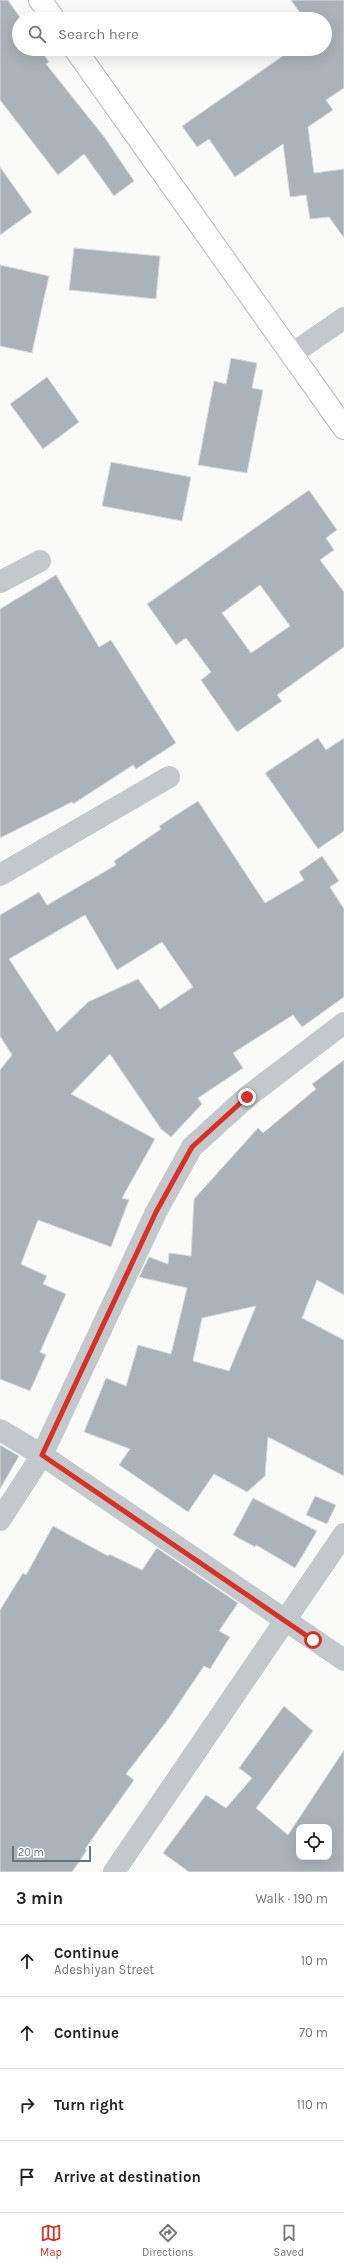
<!DOCTYPE html>
<html lang="en">
<head>
<meta charset="utf-8">
<style>
  body { margin:0; font-family:Karla,sans-serif; background:#f2f2f2; color:#222 }
  .controls { position:absolute; right:12px; bottom:12px; display:grid; overflow:hidden; border-radius:8px; box-shadow:0 4px 16px #0002 }
  .controls button { width:36px; height:36px; display:grid; place-items:center; padding:0; border:0; border-bottom:1px solid #e0e0e0; background:#fff; color:#222; font:20px sans-serif }
  .scale { position:absolute; left:12px; bottom:10px; width:79px; box-sizing:border-box; padding-left:4px; border:2px solid #657683; border-top:0; font-size:11px; line-height:14px; white-space:nowrap; color:#657683; -webkit-text-stroke:3px #fff; paint-order:stroke }
  .stop { position:absolute; width:12px; height:12px; margin:-9px; border:3px solid #d93025; border-radius:50%; background:#fff }
  .stop.end { background:#d93025; border-color:#fff; box-shadow:0 1px 4px #0008 }
  .list { margin:0; padding:0; list-style:none }
  h2 { display:flex; justify-content:space-between; align-items:center; height:52px; margin:0; padding:0 16px; font-size:17px }
  h2 small { font-size:13px; font-weight:400; color:#767676 }
  .list li { display:grid; grid-template-columns:26px 1fr auto; gap:12px; align-items:center; box-sizing:border-box; height:72px; padding:0 16px; border-top:1px solid #e0e0e0 }
  .list b { display:block; font-size:15px; white-space:nowrap }
  .list p { margin:0; font-size:13px; white-space:nowrap; color:#767676 }
  .list em { font-size:13px; font-style:normal; color:#767676 }
  .icon { flex:none; width:22px; height:22px; fill:none; stroke:currentColor; stroke-width:2; stroke-linecap:round; stroke-linejoin:round }
  .map { position:relative; flex:none; width:344px; height:1872px; overflow:hidden }
  .search { position:absolute; background:#fff; box-shadow:0 4px 16px #0002; left:12px; right:12px; top:12px; height:44px; display:flex; align-items:center; gap:10px; box-sizing:border-box; padding:0 14px; border-radius:22px; color:#767676; font-size:15px }
  .sheet { height:340px; background:#fff }
  nav { display:flex; justify-content:space-around; align-items:center; box-sizing:border-box; height:56px; border-top:1px solid #e0e0e0; background:#fff; font-size:11px; color:#767676 }
  nav a { display:grid; justify-items:center; gap:2px }
  nav .on { color:#d93025 }
  .map>svg:first-child { display:block }
  .building { fill:#aab3b9; stroke:#dcdcda; fill-rule:evenodd }
  .lines { fill:none; stroke-linecap:round; stroke-linejoin:round }
  .secondary-casing { stroke:#b3babf; stroke-width:24 }
  .street { stroke:#c3c8cc; stroke-width:22 }
  .secondary { stroke:#fff; stroke-width:22 }
  .route { stroke:#d93025; stroke-width:5 }
</style>
</head>
<body>
<div class="map">
<svg width="344" height="1872" viewBox="0 0 344 1872">
  <rect width="100%" height="100%" fill="#fafaf8"/>
  <g class="building">
    <polygon points="0,0 8,0 21,19 19,19 19,49 40,49 49,62 46,64 105,138 134,181 114,196 84,154 58,175 0,100"/>
    <polygon points="291,0 344,0 344,88 326,100 333,110 308,127 314,173 344,169 344,238 329,217 310,219 306,195 290,197 283,144 235,177 209,139 197,147 182,126 293,49 325,49 325,19 304,19"/>
    <polygon points="0,167 32,212 0,235"/>
    <polygon points="74,248 160,256 156,299 69,290"/>
    <polygon points="0,265 49,276 32,353 0,346"/>
    <polygon points="231,358 257,363 252,388 263,390 247,473 198,465 214,381 226,384"/>
    <polygon points="47,377 79,422 43,449 10,404"/>
    <polygon points="111,462 191,477 182,521 102,506"/>
    <path d="M309 490 337 530 326 538 334 550 320 560 344 592V647L277 695 282 701 237 732 201 680 211 672 186 638 176 645 147 604ZM260 585 290 626 251 653 222 613Z"/>
    <polygon points="56,575 99,647 111,640 176,743 136,769 133,765 73,804 72,802 0,838 0,609"/>
    <polygon points="318,738 326,750 344,738 344,831 318,849 265,773"/>
    <path d="M198 801 265 903 304 880 299 872 322 856 339 881 330 887 344 909V997L302 1027 293 1015 233 1053 243 1068 198 1098 202 1104 171 1137 161 1129 110 1054 71 1094 155 1139 122 1198 129 1200 111 1247 38 1220 21 1264 47 1276 43 1284 66 1294 40 1352 46 1355 30 1391 0 1379V1070L12 1055 0 1036V915L39 892 47 905 116 865 114 861 161 829 159 826ZM85 915 117 970 162 942 193 987 160 1009 138 979 88 1002 57 1032 9 959Z"/>
    <path d="M344 1060V1295L317 1280 302 1318 344 1340V1476L268 1437 265 1476 247 1492 214 1474 188 1512 119 1465 130 1449 84 1432 106 1378 126 1386 138 1345 171 1354 187 1288 139 1277 149 1257 168 1264 169 1253 191 1256 194 1199 258 1128 263 1133 316 1089 312 1084ZM256 1306 229 1371 193 1361 202 1318Z"/>
    <polygon points="0,1445 19,1456 0,1489"/>
    <polygon points="315,1496 336,1505 327,1524 306,1515"/>
    <polygon points="253,1498 317,1531 295,1568 256,1545 255,1547 233,1535"/>
    <polygon points="53,1526 108,1556 109,1554 142,1570 157,1548 238,1603 219,1631 230,1637 210,1669 204,1666 169,1718 126,1774 134,1780 85,1849 87,1850 72,1872 0,1872 0,1610 23,1573 26,1575"/>
    <path d="M284 1706 313 1731 256 1808 288 1835 344 1750V1872H189L163 1853 206 1795 226 1808 252 1778 239 1768ZM299 1827H329V1857H299Z"/>
  </g>
  <g class="lines">
    <defs>
      <g id="secondary">
        <polyline points="40,0 54,19"/>
        <polyline points="75,49 344,428"/>
      </g>
    </defs>
    <use href="#secondary" class="secondary-casing"/>
    <g class="street">
      <polyline points="292,354 344,318"/>
      <polyline points="0,582 40,561"/>
      <polyline points="0,875 169,777"/>
      <polyline points="0,1430 42,1455 344,1660"/>
      <polyline points="0,1520 42,1455 156,1212 192,1147 247,1097 344,1023"/>
      <polyline points="114,1872 344,1534"/>
    </g>
    <use href="#secondary" class="secondary"/>
  </g>
  <g class="lines">
    <polyline class="route" points="247,1097 192,1147 156,1212 42,1455 313,1640"/>
  </g>
</svg>
<div class="controls">
<button><svg class="icon" aria-label="locate" viewBox="0 0 24 24"><circle cx="12" cy="12" r="6"/><path d="M12 2v4M12 18v4M2 12h4M18 12h4"/></svg></button>
</div>
<div class="scale">20 m</div>
<div class="stop" style="left:313px;top:1640px"></div>
<div class="stop end" style="left:247px;top:1097px"></div>
<div class="search"><svg class="icon" aria-label="search" viewBox="0 0 24 24"><circle cx="10" cy="10" r="6"/><path d="M15 15l6 6"/></svg>Search here</div>
</div>
<section class="sheet">
<h2>3 min<small>Walk · 190 m</small></h2>
<ul class="list">
<li><svg class="icon" aria-label="ahead" viewBox="0 0 24 24"><path d="M12 20V5M6 11l6-6 6 6"/></svg><div><b>Continue</b><p>Adeshiyan Street</p></div><em>10 m</em></li>
<li><svg class="icon" aria-label="ahead" viewBox="0 0 24 24"><path d="M12 20V5M6 11l6-6 6 6"/></svg><div><b>Continue</b></div><em>70 m</em></li>
<li><svg class="icon" aria-label="right" viewBox="0 0 24 24"><path d="M7 20v-9h11M14 6l5 5-5 5"/></svg><div><b>Turn right</b></div><em>110 m</em></li>
<li><svg class="icon" aria-label="arrive" viewBox="0 0 24 24"><path d="M6 21V4h12l-3 4 3 4H6"/></svg><div><b>Arrive at destination</b></div></li>
</ul>
</section>
<nav>
<a class="on"><svg class="icon" aria-label="map" viewBox="0 0 24 24"><path d="M3 6l6-2 6 2 6-2v14l-6 2-6-2-6 2zM9 4v14M15 6v14"/></svg>Map</a>
<a><svg class="icon" aria-label="directions" viewBox="0 0 24 24"><path d="M12 3l9 9-9 9-9-9zM9 14v-3h6M13 9l2 2-2 2"/></svg>Directions</a>
<a><svg class="icon" aria-label="saved" viewBox="0 0 24 24"><path d="M7 4h10v16l-5-4-5 4z"/></svg>Saved</a>
</nav>
</body>
</html>
